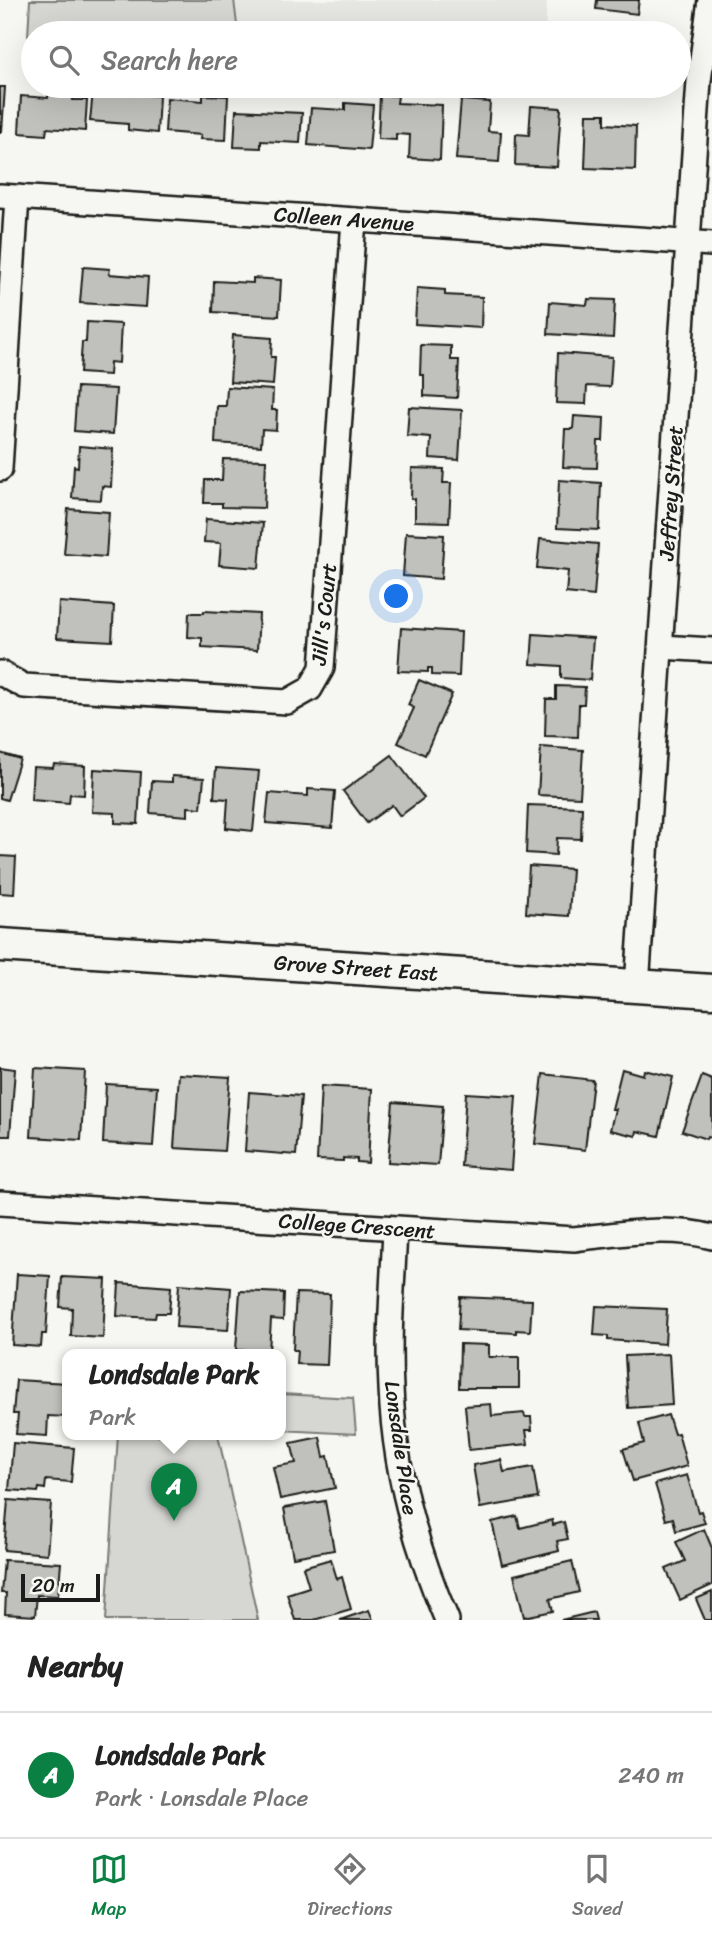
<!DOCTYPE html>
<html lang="en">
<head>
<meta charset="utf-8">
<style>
  body { margin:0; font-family:Sriracha,sans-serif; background:#f6f6f6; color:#222 }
  .scale { position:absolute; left:21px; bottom:18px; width:79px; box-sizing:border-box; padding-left:7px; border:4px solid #1c1c1c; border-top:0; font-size:19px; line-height:24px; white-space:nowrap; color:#1c1c1c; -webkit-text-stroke:5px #f6f6f2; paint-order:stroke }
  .you { position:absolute; left:397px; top:597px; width:24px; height:24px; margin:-18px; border:5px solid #fff; border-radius:50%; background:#1a73e8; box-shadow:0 0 0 10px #1a73e833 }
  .badge { display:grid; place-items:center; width:46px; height:46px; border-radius:50%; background:#0b8043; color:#fff; font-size:23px; font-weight:700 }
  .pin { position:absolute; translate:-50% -58px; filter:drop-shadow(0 2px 4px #0008) }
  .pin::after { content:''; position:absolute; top:37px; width:24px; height:21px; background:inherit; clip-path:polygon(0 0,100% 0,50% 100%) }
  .popup { position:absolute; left:62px; top:1349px; width:224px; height:91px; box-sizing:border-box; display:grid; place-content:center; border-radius:14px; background:#fff; filter:drop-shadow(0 2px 5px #0005); font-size:23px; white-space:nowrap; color:#767676 }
  .popup b { font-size:26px; color:#222 }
  .popup::after { content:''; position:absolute; left:50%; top:100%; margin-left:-14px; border:14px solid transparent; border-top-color:#fff }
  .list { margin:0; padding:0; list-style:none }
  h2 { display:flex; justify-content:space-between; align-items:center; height:91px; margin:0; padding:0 28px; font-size:30px }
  h2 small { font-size:23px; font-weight:400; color:#767676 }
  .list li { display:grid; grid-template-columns:46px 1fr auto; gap:21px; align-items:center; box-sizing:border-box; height:126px; padding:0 28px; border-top:2px solid #e0e0e0 }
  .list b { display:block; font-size:26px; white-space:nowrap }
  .list p { margin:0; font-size:23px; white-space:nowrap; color:#767676 }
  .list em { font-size:23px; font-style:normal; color:#767676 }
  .icon { flex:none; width:38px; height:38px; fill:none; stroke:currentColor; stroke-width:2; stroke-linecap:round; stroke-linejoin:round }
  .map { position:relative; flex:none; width:712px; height:1620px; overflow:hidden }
  .search { position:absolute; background:#fff; box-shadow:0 7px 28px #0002; left:21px; right:21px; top:21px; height:77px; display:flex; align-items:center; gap:18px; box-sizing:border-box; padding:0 24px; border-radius:38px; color:#767676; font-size:26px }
  .sheet { height:217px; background:#fff }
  nav { display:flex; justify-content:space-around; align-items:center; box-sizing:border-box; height:98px; border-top:2px solid #e0e0e0; background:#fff; font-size:19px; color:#767676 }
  nav a { display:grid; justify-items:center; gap:4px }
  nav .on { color:#0b8043 }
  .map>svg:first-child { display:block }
  .built { fill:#e6e6e2 }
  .green { fill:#d6d6d2; stroke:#797977; stroke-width:2 }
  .building { fill:#c0c0bd; stroke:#1c1c1c; stroke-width:2 }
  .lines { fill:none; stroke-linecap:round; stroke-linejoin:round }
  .street-casing { stroke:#1c1c1c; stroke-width:28 }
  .secondary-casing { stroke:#1c1c1c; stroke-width:37 }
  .street { stroke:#f6f6f2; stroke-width:23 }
  .secondary { stroke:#f6f6f2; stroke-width:32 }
  .labels { text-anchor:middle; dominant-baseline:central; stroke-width:5; stroke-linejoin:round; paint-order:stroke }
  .street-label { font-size:21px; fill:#1c1c1c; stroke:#f6f6f2 }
</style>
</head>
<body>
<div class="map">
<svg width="712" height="1620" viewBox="0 0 712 1620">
  <rect width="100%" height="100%" fill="#f6f6f2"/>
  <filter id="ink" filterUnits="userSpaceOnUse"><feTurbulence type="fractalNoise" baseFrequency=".0143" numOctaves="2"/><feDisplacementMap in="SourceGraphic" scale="14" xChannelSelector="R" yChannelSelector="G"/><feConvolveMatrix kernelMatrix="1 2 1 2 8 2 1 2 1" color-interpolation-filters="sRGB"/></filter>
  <g filter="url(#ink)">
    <polygon class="built" points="30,0 547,0 545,33 33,33 33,37 28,36"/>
    <g class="green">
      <polygon points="30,0 234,0 238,33 33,33 33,37 28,36"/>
      <polygon points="281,1394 353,1398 356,1434 281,1430"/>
      <polygon points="118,1435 218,1435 258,1620 106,1620"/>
    </g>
    <g class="building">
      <polygon points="597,0 639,0 637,14 596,9"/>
      <polygon points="606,24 635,27 635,33 605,33"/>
      <polygon points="49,86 74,86 73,100 87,100 85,131 47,128 46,135 19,133 21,96 48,98"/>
      <polygon points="0,87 5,87 2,132 0,132"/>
      <polygon points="93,91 159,96 157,133 128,130 128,124 90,121"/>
      <polygon points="203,95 228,96 226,140 200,139 201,135 165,132 167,98 203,101"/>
      <polygon points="380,95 398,96 397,103 442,105 440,160 409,158 410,135 396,134 396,140 378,139"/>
      <polygon points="461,100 490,102 488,131 501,132 499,162 456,159"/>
      <polygon points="345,103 373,105 369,150 308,145 311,108 345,110"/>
      <polygon points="531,106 561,108 557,167 515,165 516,134 529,135"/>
      <polygon points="236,110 302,113 300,143 261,141 261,148 234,147"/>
      <polygon points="587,114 605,114 605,124 636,126 635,170 585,168"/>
      <polygon points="83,267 110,269 109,274 148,277 146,307 80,303"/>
      <polygon points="253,278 281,280 279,316 213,312 214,281 253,283"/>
      <polygon points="417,288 445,290 445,295 482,297 481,328 415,324"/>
      <polygon points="588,299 615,300 613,338 548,334 550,302 587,305"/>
      <polygon points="87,322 121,324 119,363 110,362 109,375 80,373 82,342 86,342"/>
      <polygon points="233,335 272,338 271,357 275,357 273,385 230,382"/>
      <polygon points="421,345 451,346 451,360 459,360 457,398 424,396 424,375 420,375"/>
      <polygon points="558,353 612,357 610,387 587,386 586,404 556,403"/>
      <polygon points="77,387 116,389 113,434 74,431"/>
      <polygon points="227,387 273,390 272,410 277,410 276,430 262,429 261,446 215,443 217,406 226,406"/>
      <polygon points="409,407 462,410 459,460 430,458 431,438 407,436"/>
      <polygon points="574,416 604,418 603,441 598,441 597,468 563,467 565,429 573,429"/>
      <polygon points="79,446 113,449 111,487 102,486 101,500 72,498 74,466 78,467"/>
      <polygon points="223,459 266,460 264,508 222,507 222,503 204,503 205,480 222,480"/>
      <polygon points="412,468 444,469 443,483 451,483 449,522 415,521 415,499 411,499"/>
      <polygon points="559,480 601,483 599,530 557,528"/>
      <polygon points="68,509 109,512 106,557 64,554"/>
      <polygon points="206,519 263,523 259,568 219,565 221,543 204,542"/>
      <polygon points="406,533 444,535 441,579 403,576"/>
      <polygon points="540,539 598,544 594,596 566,593 568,571 537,568"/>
      <polygon points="59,602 114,606 112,641 57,638"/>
      <polygon points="204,611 259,614 257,650 202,647 202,638 188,637 189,613 204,613"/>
      <polygon points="401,628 461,632 459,676 432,675 432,668 428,668 428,672 398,671"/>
      <polygon points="533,634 593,638 590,680 561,678 561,666 531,664"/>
      <polygon points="419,680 452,694 425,755 398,743 414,708 408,705"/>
      <polygon points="556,686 585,687 584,704 579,704 578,737 545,736 546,699 556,699"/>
      <polygon points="541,747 583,750 580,797 538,795"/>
      <polygon points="0,753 20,759 7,800 0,798"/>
      <polygon points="392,755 424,798 400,816 392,805 367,823 343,791"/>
      <polygon points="54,764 85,766 84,795 70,794 69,803 31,800 33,767 53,768"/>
      <polygon points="216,768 259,771 253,831 226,828 228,799 214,798"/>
      <polygon points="94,769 141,772 138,824 115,823 115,813 92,812"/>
      <polygon points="172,776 204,778 201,808 188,807 188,816 150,813 152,781 172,782"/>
      <polygon points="308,789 335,791 332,828 266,823 269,793 308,796"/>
      <polygon points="528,805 582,807 581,839 557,838 556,855 526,853"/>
      <polygon points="0,856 16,857 14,894 0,893"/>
      <polygon points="529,866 572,869 569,916 526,913"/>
      <polygon points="0,1067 15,1069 10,1136 0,1136"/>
      <polygon points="35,1068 85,1071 81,1140 31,1137"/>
      <polygon points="622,1069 643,1075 644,1070 673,1077 659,1136 637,1131 636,1136 610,1130 615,1109 612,1109"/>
      <polygon points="179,1074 230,1077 224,1151 174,1148"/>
      <polygon points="543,1074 593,1080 585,1150 535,1144"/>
      <polygon points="702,1076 712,1080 712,1138 707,1137 706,1139 682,1131"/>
      <polygon points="106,1084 157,1087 153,1146 103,1143"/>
      <polygon points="321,1086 372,1089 368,1163 357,1162 357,1159 343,1158 343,1161 317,1160"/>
      <polygon points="249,1092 301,1096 296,1155 245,1151"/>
      <polygon points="466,1093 516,1096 511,1170 461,1166"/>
      <polygon points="393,1102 443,1106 438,1165 388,1162"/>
      <polygon points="17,1274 50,1276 46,1334 42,1334 41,1347 12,1345"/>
      <polygon points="62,1277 106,1279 103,1338 71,1336 72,1308 60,1307"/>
      <polygon points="119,1283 171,1287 169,1313 156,1313 155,1318 117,1316"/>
      <polygon points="179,1284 231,1288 228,1330 176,1327"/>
      <polygon points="240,1291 284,1293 283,1320 271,1319 269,1352 236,1350"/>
      <polygon points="296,1293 330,1294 327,1365 296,1364 297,1350 293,1350"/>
      <polygon points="460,1297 532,1300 530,1331 516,1330 516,1333 458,1330"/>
      <polygon points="596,1306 667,1309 665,1344 608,1340 608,1336 594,1335"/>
      <polygon points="460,1344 489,1345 489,1357 519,1357 519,1388 459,1388"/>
      <polygon points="669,1354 672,1405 628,1408 625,1356"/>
      <polygon points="16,1380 67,1383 67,1417 48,1416 47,1436 16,1434 18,1414 13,1414"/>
      <polygon points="491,1404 492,1416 524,1413 525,1417 531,1417 532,1430 526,1430 528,1444 469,1450 465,1406"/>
      <polygon points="668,1415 674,1434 678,1433 687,1466 633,1481 623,1449 644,1443 639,1423"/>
      <polygon points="320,1437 324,1457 328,1456 335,1488 280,1499 273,1467 296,1463 291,1443"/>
      <polygon points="13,1443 74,1448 71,1482 46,1480 45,1489 39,1488 38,1492 9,1490"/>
      <polygon points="501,1460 504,1472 533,1467 538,1498 480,1508 473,1465"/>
      <polygon points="687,1475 698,1512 701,1511 705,1523 676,1531 673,1518 666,1520 655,1484"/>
      <polygon points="8,1500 51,1503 47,1554 4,1550"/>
      <polygon points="325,1501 334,1550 293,1557 284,1508"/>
      <polygon points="517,1516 520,1528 552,1520 553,1525 564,1522 568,1539 557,1541 559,1551 502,1565 492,1522"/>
      <polygon points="704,1529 712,1548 712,1585 680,1600 666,1569 685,1561 676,1542"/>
      <polygon points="331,1559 337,1579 342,1577 351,1609 314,1620 295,1620 287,1594 309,1587 303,1567"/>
      <polygon points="4,1560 61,1563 58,1596 37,1595 35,1616 5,1614 6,1593 1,1593"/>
      <polygon points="572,1561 579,1592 550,1599 553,1611 524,1617 514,1575"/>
      <polygon points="712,1592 712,1620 705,1620 696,1599"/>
      <polygon points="369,1610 373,1620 340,1620"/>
      <polygon points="594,1612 596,1620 561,1620"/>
    </g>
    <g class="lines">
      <defs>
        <g id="street">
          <polyline points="0,196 712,244"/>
          <polyline points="0,469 17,197"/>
          <polyline points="661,647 712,650"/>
          <polyline points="0,673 24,686 287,702 310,689 322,668 354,220"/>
          <polyline points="637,986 699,81 710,0"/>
          <path d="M0 1203 574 1239C620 1234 667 1225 712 1237"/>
          <path d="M395 1229C393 1282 388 1335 391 1388 394 1470 415 1546 447 1620"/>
        </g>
        <polyline id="secondary" points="0,945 712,991"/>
      </defs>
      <use href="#street" class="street-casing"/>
      <use href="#secondary" class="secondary-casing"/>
      <use href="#street" class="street"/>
      <use href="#secondary" class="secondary"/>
    </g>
  </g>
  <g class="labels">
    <g class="street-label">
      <text transform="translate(344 219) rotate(4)">Colleen Avenue</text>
      <text transform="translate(671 493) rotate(-86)">Jeffrey Street</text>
      <text transform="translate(324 614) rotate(-84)">Jill's Court</text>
      <text transform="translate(356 968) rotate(4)">Grove Street East</text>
      <text transform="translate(357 1226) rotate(4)">College Crescent</text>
      <text transform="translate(401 1448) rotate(82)">Lonsdale Place</text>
    </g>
  </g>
</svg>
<div class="scale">20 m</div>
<div class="you"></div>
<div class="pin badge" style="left:174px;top:1521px">A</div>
<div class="popup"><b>Londsdale Park</b>Park</div>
<div class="search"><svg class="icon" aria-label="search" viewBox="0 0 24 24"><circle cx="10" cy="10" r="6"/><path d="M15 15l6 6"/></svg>Search here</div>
</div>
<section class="sheet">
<h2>Nearby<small></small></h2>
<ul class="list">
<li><span class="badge">A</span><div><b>Londsdale Park</b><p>Park · Lonsdale Place</p></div><em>240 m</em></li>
</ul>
</section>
<nav>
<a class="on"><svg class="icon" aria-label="map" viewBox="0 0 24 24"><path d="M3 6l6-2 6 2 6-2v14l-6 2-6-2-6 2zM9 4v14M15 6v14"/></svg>Map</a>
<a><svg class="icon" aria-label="directions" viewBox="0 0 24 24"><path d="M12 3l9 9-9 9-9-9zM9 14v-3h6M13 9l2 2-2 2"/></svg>Directions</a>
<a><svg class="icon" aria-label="saved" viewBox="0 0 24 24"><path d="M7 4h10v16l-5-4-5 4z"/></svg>Saved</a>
</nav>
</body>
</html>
